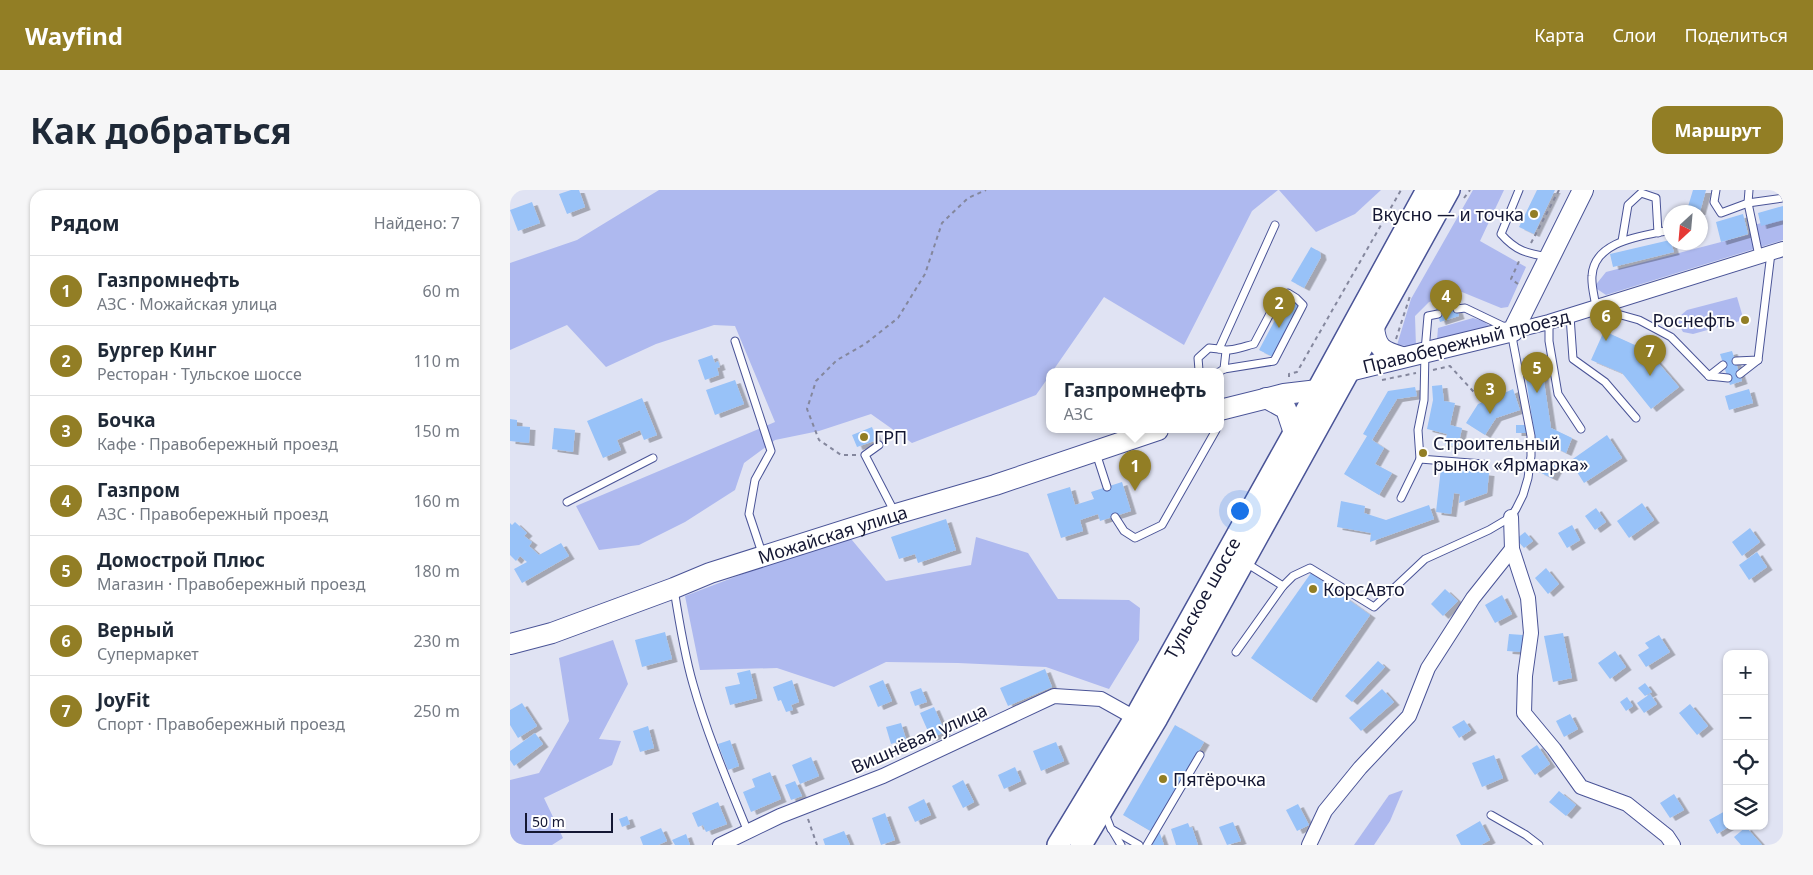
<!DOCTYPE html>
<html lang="ru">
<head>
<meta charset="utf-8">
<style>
  body { margin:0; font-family:"Noto Sans",sans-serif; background:#f6f6f7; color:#1f2937 }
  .controls { position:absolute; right:15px; bottom:15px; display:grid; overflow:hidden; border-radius:10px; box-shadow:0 1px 4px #0004 }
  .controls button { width:45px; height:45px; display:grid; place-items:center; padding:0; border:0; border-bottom:1px solid #e0e1e3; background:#fff; color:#1f2937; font:25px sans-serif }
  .compass { position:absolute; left:1153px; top:15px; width:45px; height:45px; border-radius:50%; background:#fff; box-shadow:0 1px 4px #0004; rotate:206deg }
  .scale { position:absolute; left:15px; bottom:12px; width:88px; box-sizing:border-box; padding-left:5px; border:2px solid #141733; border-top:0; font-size:14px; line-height:18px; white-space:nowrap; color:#141733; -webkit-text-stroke:4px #fff; paint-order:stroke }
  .you { position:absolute; left:729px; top:320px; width:18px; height:18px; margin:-12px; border:4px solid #fff; border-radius:50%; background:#1a73e8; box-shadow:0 0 0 8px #1a73e833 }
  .badge { display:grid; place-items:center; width:32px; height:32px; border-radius:50%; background:#927e25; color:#fff; font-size:16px; font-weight:700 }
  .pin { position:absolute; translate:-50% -41px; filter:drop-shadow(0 1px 2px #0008) }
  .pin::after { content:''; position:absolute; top:26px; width:18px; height:15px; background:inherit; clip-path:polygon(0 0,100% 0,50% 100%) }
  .popup { position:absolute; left:536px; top:178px; width:178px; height:65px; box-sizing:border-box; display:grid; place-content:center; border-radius:10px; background:#fff; filter:drop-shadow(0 1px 4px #0005); font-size:16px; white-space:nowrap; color:#747a83 }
  .popup b { font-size:19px; color:#1f2937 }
  .popup::after { content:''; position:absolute; left:50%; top:100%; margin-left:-10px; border:10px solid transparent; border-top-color:#fff }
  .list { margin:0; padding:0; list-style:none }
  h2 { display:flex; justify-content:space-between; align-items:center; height:65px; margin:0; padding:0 20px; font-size:21px }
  h2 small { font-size:16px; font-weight:400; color:#747a83 }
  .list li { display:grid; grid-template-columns:32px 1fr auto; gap:15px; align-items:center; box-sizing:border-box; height:70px; padding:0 20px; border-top:1px solid #e0e1e3 }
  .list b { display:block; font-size:19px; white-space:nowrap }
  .list p { margin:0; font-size:16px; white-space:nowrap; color:#747a83 }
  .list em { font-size:16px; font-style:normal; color:#747a83 }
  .icon { flex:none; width:28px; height:28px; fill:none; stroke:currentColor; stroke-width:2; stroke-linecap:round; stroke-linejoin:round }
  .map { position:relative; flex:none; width:1273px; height:655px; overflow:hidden; border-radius:15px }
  header { display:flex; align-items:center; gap:30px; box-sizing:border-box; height:70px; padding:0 25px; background:#927e25; color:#fff }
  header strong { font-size:24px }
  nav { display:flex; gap:28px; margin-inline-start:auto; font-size:18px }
  .intro { display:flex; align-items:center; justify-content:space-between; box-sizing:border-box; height:120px; padding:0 30px }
  h1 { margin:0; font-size:35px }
  .button { padding:12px 22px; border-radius:15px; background:#927e25; color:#fff; font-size:18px; font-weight:700 }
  main { display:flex; gap:30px; padding:0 30px }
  aside { flex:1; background:#fff; border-radius:15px; box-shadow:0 1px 4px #0004 }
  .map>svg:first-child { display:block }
  .green { fill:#aeb9ef }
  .building { fill:#98c2f8; filter:url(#shadow) }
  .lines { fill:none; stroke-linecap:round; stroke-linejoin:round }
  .lane-casing { stroke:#4a5497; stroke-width:9 }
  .street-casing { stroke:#4a5497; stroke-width:16 }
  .secondary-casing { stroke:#4a5497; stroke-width:22 }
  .primary-casing { stroke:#4a5497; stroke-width:24 }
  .path { stroke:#84879d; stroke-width:2; stroke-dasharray:4 4; stroke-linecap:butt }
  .lane { stroke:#fff; stroke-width:7 }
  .street { stroke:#fff; stroke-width:14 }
  .secondary { stroke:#fff; stroke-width:20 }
  .primary { stroke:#fff; stroke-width:21 }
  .poi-dot { fill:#927e25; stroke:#fff; stroke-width:2 }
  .labels { text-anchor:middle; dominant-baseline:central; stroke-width:4; stroke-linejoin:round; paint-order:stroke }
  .poi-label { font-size:18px; fill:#141733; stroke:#fff; text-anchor:start }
  .street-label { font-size:18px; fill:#141733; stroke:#fff }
</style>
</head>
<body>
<header>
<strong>Wayfind</strong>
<nav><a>Карта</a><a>Слои</a><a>Поделиться</a></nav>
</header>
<div class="intro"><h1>Как добраться</h1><a class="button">Маршрут</a></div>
<main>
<aside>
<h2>Рядом<small>Найдено: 7</small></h2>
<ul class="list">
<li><span class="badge">1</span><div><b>Газпромнефть</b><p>АЗС · Можайская улица</p></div><em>60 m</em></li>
<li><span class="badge">2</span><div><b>Бургер Кинг</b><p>Ресторан · Тульское шоссе</p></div><em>110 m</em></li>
<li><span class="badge">3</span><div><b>Бочка</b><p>Кафе · Правобережный проезд</p></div><em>150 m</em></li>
<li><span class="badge">4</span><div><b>Газпром</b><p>АЗС · Правобережный проезд</p></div><em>160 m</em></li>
<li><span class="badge">5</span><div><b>Домострой Плюс</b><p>Магазин · Правобережный проезд</p></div><em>180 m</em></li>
<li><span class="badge">6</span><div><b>Верный</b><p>Супермаркет</p></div><em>230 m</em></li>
<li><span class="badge">7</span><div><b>JoyFit</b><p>Спорт · Правобережный проезд</p></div><em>250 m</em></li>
</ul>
</aside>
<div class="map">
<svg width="1273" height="655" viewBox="0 0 1273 655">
  <defs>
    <filter id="shadow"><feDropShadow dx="5.5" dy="3" stdDeviation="0" flood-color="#0004"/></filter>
  </defs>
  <rect width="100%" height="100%" fill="#e0e3f3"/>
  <g class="green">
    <polygon points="149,0 768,0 742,21 674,155 594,107 542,182 540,182 540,185 526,205 402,253 361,224 309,241 265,250 234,273 225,300 175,332 129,355 89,360 66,316 265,232 225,136 204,135 146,154 96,177 57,135 0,160 0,73 67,50"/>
    <polygon points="769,0 871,0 845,24 806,42"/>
    <polygon points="963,0 994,0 970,51 1016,77 998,117 991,118 952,102 919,112 905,126 906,157 887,155 901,109"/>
    <polygon points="1273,27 1273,50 1096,105 1084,97 1096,82 1238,45 1244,35"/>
    <polygon points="1227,107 1232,124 1230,131 1183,144 1173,142 1168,133 1170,126 1177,120"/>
    <polygon points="963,128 973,131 981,137 927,150 928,138"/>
    <polygon points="337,344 376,391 461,375 466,347 518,363 548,409 619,410 630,418 629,450 599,499 536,477 448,473 376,472 324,497 267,478 190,480 175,406"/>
    <polygon points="103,450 118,494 89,549 111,551 102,575 34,608 53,648 42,655 0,655 0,590 29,583 59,531 49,468"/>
    <polygon points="893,600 880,631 864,655 844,655 879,605"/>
  </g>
  <g class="building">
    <polygon points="61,0 69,0 75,17 57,24 49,4"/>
    <polygon points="1027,0 1045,0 1024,44 1009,37"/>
    <polygon points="1183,0 1196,0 1190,22 1177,20"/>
    <polygon points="22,12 30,33 8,41 0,20"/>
    <polygon points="1273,16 1273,30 1251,36 1248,23"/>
    <polygon points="1233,24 1238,44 1211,52 1206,32"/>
    <polygon points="1160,50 1164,62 1103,77 1100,64"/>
    <polygon points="801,57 810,62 811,67 794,98 781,91"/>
    <polygon points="776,109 790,116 763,167 749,160"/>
    <polygon points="944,110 949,126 930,132 925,116"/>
    <polygon points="1094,141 1138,161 1169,197 1141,219 1112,183 1081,170"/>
    <polygon points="1222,161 1232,191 1220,195 1210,164"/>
    <polygon points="202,165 205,173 208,171 210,177 207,178 209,185 195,190 188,170"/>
    <polygon points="1030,165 1041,238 1062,248 1056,263 1025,248 1013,168"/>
    <polygon points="225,190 234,214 205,225 196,200"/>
    <polygon points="932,195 934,211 945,213 940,235 952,238 948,257 935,254 937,244 917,239 923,210 922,196"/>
    <polygon points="905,197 907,206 887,209 862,250 874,258 865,274 882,283 869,305 834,284 857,246 853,244 878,201"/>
    <polygon points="980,199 986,200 990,205 1003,199 1010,220 986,228 975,245 956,233 968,214 978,210 977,202"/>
    <polygon points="1239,199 1243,213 1219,220 1215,206"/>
    <polygon points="132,208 147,245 134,250 130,240 107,250 111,260 93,268 77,231"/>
    <polygon points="0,229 7,230 7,236 20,237 19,253 0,251"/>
    <polygon points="1006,235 1017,235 1016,243 1006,243"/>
    <polygon points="362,237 367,250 347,257 342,245"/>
    <polygon points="44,238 65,240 63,262 42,259"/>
    <polygon points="1097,245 1112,268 1074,293 1060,271"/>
    <polygon points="1034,270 1048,277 1042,288 1029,282"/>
    <polygon points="931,278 979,283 977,303 949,313 950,304 944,303 941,324 926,322"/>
    <polygon points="612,292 621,321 590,331 588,324 570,330 573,341 551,348 537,304 560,297 565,315 584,309 581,302"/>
    <polygon points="831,311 855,316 854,323 876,330 919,315 924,329 860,352 861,343 827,337"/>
    <polygon points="1132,313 1144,330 1119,348 1107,331"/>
    <polygon points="1086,318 1096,332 1085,340 1075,326"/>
    <polygon points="436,329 446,360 408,373 405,364 389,369 381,347"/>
    <polygon points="5,332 17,343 14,346 22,352 19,356 29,365 51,353 59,366 12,393 4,379 17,372 10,366 6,371 0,365 0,333 2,335"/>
    <polygon points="1062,335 1070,350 1057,358 1048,343"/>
    <polygon points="1240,338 1250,352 1232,366 1222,352"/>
    <polygon points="1015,342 1023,351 1014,358 1006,349"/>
    <polygon points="1247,362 1257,377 1239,390 1229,375"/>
    <polygon points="1036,378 1049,394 1038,404 1025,388"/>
    <polygon points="801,383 860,425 801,510 741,468"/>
    <polygon points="935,399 948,411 933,426 921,414"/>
    <polygon points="992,405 1002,424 985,433 975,415"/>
    <polygon points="155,442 162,469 132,477 125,450"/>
    <polygon points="1053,443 1062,488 1043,492 1034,446"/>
    <polygon points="999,444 1013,445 1011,462 997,461"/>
    <polygon points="1149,445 1160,462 1136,477 1128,465 1139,458 1135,453"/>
    <polygon points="1105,461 1116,477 1100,489 1088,473"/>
    <polygon points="868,471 875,477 842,512 835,506"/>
    <polygon points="535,479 542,497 498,516 490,498"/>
    <polygon points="240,480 247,508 220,515 215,497 230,494 227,483"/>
    <polygon points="282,490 289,512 281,515 283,520 276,522 271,510 268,511 263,497"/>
    <polygon points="373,490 382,511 368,517 359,496"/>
    <polygon points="1135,493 1142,502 1135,506 1128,498"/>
    <polygon points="411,498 417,512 405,516 400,502"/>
    <polygon points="872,499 884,512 851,541 839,528"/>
    <polygon points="1140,504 1147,514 1134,523 1127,513"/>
    <polygon points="1117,507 1123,516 1116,521 1110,512"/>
    <polygon points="12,513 27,536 8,548 0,535 0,520"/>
    <polygon points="1180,514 1198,536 1187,545 1169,523"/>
    <polygon points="424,517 435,542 421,548 410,523"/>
    <polygon points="1060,524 1068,539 1054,547 1046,531"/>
    <polygon points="954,530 961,540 949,548 942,537"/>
    <polygon points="391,533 396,549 381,554 376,537"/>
    <polygon points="665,535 694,552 642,642 613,625"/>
    <polygon points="138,536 144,558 130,562 123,541"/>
    <polygon points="25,543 33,554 4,576 0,570 0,561"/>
    <polygon points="220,550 229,576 218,580 208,554"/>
    <polygon points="546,552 554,571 531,581 523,561"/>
    <polygon points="1027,555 1040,574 1025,585 1011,566"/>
    <polygon points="984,565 993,588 972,597 962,573"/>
    <polygon points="301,567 309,586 290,594 282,575"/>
    <polygon points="505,577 511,591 494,599 488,585"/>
    <polygon points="260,582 271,609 241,622 233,602 245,597 242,589"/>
    <polygon points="453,590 464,612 453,618 442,596"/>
    <polygon points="285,591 292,606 281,610 275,595"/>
    <polygon points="1049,601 1066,615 1056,626 1039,612"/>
    <polygon points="1164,604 1174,620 1160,628 1150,613"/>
    <polygon points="414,609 421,625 405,632 398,617"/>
    <polygon points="208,612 217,634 196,642 193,635 188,637 182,623"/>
    <polygon points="788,614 799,635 787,641 776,620"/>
    <polygon points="1217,620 1217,636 1220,636 1207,644 1199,630"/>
    <polygon points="375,623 385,650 371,655 362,628"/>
    <polygon points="117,626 120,634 112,637 109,629"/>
    <polygon points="970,631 980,650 971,655 951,655 946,645"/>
    <polygon points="723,632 731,651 717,655 709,637"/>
    <polygon points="678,633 680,638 682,637 688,655 666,655 661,639"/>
    <polygon points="1236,637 1252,655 1231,655 1224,647"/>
    <polygon points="151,638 157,651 148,655 133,655 130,647"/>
    <polygon points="334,641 340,655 315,655 313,649"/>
    <polygon points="649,641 654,655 643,655 642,652"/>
    <polygon points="176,644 180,655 165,655 162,650"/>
  </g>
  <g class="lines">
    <defs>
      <g id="lane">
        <path d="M1009 0 991 44C1006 61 1016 63 1038 67"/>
        <polyline points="1206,0 1204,12 1211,23 1238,13 1249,66"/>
        <polyline points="1239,0 1238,13 1273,8"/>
        <polyline points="1190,33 1191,33"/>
        <path d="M1160 40C1133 46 1084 50 1082 86 1081 96 1085 108 1086 118L1129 130 1161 147 1199 186 1213 175"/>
        <polyline points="1112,51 1118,15 1131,3 1146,8 1148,43"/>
        <polyline points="928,124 918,126 915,161 914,210 908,240 910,269 973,274"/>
        <polyline points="1060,126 1063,169 1095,192 1126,228"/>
        <polyline points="1039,132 1039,151 1048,204 1071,239"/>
        <polyline points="225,151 261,261 245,290 239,324 253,366"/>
        <polyline points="1226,171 1248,170 1261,63"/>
        <polyline points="714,179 716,161"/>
        <polyline points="691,182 689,180 688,168 699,158 709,159 765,35"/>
        <path d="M709 182 714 179 764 171 793 115 786 108 778 103 770 105 744 154C732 157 721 162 709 159"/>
        <polyline points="1230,184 1248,170"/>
        <polyline points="1199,186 1218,188"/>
        <polyline points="369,255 355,265 385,323"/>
        <polyline points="586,263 597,297"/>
        <polyline points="891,308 910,269"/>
        <polyline points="57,312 143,268"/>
        <polyline points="605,327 614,341 625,348 652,335 706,240"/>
        <polyline points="773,396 783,386 800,378 864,417 915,369 979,340 1001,327 1006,319 1013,305 1018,288 1021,266 1021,246 1003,152 1003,141 955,118 947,119"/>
        <path d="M164 399C169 431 174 463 183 494 197 544 218 593 238 642"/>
        <polyline points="726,462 773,396 736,373"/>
        <polyline points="595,624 601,639 629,655"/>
        <polyline points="981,625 1016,645 1029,655"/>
        <polyline points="602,640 611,655"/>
        <polyline points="637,655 690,565"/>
      </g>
      <g id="street">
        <polyline points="1003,141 1039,132 1273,59"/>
        <polyline points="1001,327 1002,359 1018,408 1021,443 1015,486 1014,523 1044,559 1071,597 1117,614 1157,646 1163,655"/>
        <polyline points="210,655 270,626 373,586 544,506 591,509 625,528"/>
        <polyline points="799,655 815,621 850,578 899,526 918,478 963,408 1002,359"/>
      </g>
      <g id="secondary">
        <path d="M864 137C866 158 872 161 892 167"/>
        <polyline points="839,181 1003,141 1073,0"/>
        <polyline points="756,208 776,219 784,243"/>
        <polyline points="710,220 774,204 808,200"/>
        <path id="s1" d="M0 454 42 443 164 398 200 383 386 324 485 295 648 240"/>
      </g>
      <g id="primary">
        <path id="s2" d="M548 655 625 528 784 243 917 0"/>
        <polyline points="571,655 647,528 939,0"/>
      </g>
    </defs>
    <use href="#lane" class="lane-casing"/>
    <use href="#street" class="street-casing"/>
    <use href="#secondary" class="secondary-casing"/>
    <use href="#primary" class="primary-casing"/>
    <g class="path">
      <polyline points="954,8 960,0"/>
      <polyline points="1021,53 1049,0"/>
      <polyline points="1008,94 1001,89 1010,69"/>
      <polyline points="886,149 900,106"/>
      <polyline points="923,180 940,176 973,212"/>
      <polyline points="779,187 779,184 787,182 891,0"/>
      <polyline points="872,190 906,183"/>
      <polyline points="346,265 331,265 309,250 297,219 306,191 327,170 355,154 388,128 415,84 432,33 458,8 476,0"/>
      <polyline points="298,629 307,655"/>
    </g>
    <use href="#lane" class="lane"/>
    <use href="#street" class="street"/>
    <use href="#secondary" class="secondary"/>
    <use href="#primary" class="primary"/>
  </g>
  <g class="poi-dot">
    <circle cx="1024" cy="24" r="5"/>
    <circle cx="1235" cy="130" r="5"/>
    <circle cx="354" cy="247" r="5"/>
    <circle cx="913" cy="263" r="5"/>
    <circle cx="803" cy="399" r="5"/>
    <circle cx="653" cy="589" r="5"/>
  </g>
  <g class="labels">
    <g class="poi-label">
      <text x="1014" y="24" text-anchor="end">Вкусно — и точка</text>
      <text x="1225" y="130" text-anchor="end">Роснефть</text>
      <text x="364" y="247">ГРП</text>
      <text x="923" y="253">Строительный<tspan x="923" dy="21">рынок «Ярмарка»</tspan></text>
      <text x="813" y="399">КорсАвто</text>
      <text x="663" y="589">Пятёрочка</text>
    </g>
    <g class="street-label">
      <text transform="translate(956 151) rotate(-14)">Правобережный проезд</text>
      <text stroke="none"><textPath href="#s1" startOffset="341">Можайская улица</textPath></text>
      <text stroke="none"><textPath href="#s2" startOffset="286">Тульское шоссе</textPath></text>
      <text transform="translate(409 548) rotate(-24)">Вишнёвая улица</text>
    </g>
  </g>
</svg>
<div class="controls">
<button>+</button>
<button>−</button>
<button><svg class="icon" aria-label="locate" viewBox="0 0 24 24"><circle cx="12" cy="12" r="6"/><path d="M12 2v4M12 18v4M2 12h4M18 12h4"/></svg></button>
<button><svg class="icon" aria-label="layers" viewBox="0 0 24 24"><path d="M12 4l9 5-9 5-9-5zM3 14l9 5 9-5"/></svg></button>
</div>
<svg class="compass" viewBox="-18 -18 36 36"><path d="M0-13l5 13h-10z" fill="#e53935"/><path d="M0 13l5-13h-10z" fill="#747a83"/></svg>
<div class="scale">50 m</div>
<div class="you"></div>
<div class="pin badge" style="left:625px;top:301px">1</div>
<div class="popup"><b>Газпромнефть</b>АЗС</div>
<div class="pin badge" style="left:769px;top:138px">2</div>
<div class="pin badge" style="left:980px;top:224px">3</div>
<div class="pin badge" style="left:936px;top:131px">4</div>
<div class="pin badge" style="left:1027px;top:203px">5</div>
<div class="pin badge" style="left:1096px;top:151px">6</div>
<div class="pin badge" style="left:1140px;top:186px">7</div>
</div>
</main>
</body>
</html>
